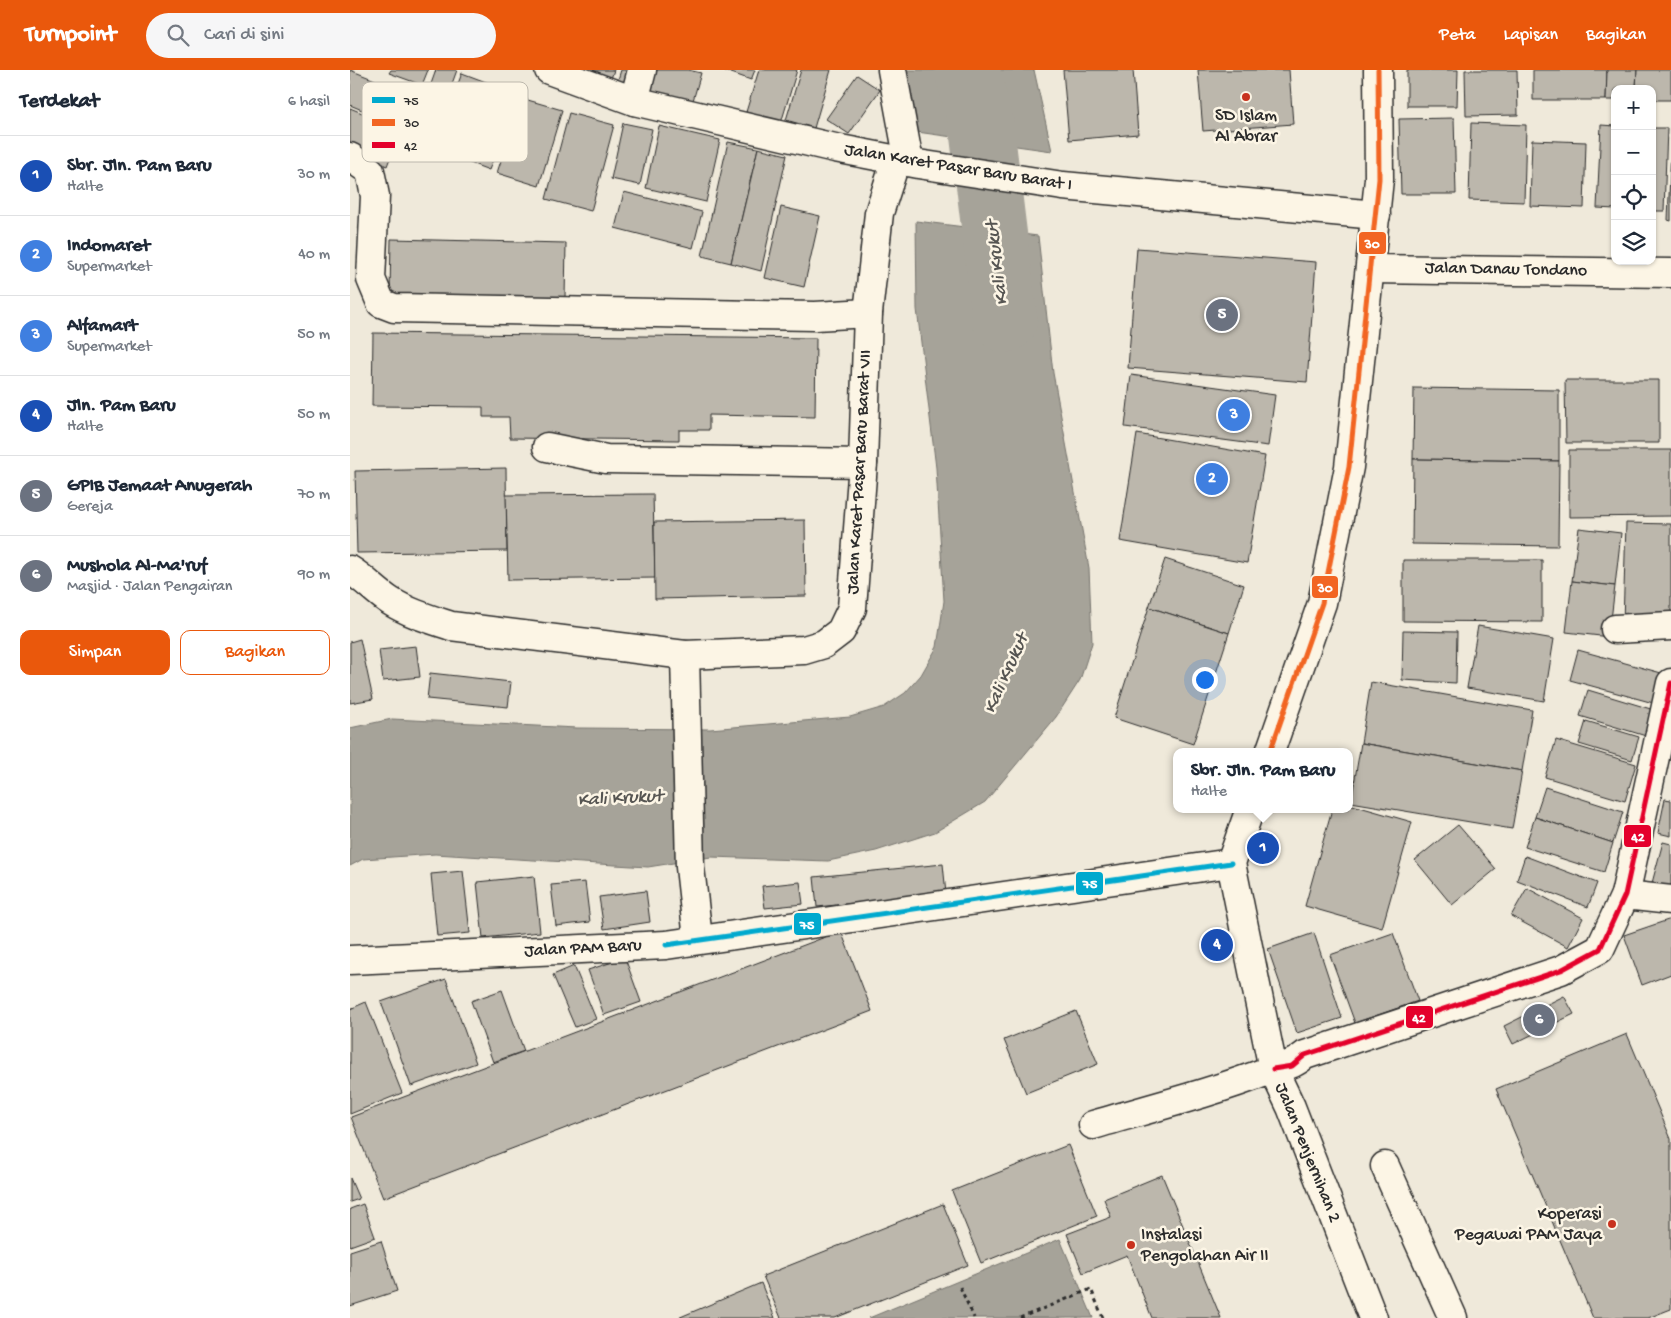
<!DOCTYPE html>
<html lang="id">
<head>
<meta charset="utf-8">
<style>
  body { margin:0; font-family:"Gochi Hand",sans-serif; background:#f6f6f7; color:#1f2937 }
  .controls { position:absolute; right:15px; top:15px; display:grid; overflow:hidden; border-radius:10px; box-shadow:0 1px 4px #0004 }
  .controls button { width:45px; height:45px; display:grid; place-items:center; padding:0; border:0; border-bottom:1px solid #e0e1e3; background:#fff; color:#1f2937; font:25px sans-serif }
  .you { position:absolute; left:854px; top:609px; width:18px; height:18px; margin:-12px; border:4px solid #fff; border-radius:50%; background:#1a73e8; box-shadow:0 0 0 8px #1a73e833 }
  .badge { display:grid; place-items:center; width:32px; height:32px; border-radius:50%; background:#ea580c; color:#fff; font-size:16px; font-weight:700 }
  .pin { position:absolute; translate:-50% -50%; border:2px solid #fff; box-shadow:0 1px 5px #0006 }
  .popup { position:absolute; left:823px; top:678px; width:180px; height:65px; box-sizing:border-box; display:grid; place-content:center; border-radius:10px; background:#fff; filter:drop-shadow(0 1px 4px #0005); font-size:16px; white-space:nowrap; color:#747a83 }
  .popup b { font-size:19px; color:#1f2937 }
  .popup::after { content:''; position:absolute; left:50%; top:100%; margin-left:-10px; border:10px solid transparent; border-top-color:#fff }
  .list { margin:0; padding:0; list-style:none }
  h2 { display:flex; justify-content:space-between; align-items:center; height:65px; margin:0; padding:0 20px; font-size:21px }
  h2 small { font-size:16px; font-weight:400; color:#747a83 }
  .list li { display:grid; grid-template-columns:32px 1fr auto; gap:15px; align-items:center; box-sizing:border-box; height:80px; padding:0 20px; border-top:1px solid #e0e1e3 }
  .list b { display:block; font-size:19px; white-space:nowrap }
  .list p { margin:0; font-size:16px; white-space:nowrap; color:#747a83 }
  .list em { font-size:16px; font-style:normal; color:#747a83 }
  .actions { display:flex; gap:10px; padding:15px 20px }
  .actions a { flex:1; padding:11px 0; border:1px solid #ea580c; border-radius:10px; text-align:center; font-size:18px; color:#ea580c }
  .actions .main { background:#ea580c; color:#fff }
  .icon { flex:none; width:28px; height:28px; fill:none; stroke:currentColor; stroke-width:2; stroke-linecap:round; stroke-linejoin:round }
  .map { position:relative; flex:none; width:1321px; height:1248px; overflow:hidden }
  header { display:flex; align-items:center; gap:30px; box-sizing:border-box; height:70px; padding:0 25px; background:#ea580c; color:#fff }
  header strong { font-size:24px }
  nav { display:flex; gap:28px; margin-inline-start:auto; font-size:18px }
  .search { width:350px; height:45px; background:#f6f6f7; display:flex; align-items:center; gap:12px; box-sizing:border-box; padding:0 18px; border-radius:28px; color:#747a83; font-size:19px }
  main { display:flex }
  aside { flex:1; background:#fff }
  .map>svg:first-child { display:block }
  .water { fill:#a6a399; stroke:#75736d }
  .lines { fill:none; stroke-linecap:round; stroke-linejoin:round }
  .river { stroke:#a6a399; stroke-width:65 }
  .building { fill:#bcb7ac; stroke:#2b2b2b }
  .minor-casing { stroke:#2b2b2b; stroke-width:31 }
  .path { stroke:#2b2b2b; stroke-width:3; stroke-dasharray:4 4; stroke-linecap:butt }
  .minor { stroke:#fcf5e5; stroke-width:28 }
  .bus-1-casing { stroke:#fcf5e5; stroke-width:9 }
  .bus-2-casing { stroke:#fcf5e5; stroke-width:9 }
  .bus-3-casing { stroke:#fcf5e5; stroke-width:9 }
  .bus-1 { stroke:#00a9ce; stroke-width:5 }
  .bus-2 { stroke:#f26522; stroke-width:5 }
  .bus-3 { stroke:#e4002b; stroke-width:5 }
  .poi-dot { fill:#c8321e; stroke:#fcf5e5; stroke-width:2 }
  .labels { text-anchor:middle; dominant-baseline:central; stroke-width:5; stroke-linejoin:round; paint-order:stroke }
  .poi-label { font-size:18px; fill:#2b2b2b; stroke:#fcf5e5 }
  .street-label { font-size:18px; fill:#2b2b2b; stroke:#fcf5e5 }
  .water-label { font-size:19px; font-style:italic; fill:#565552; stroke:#fcf5e5 }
  .key { fill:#fcf5e5; stroke:#bdb8ad; stroke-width:1 }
  .key-label { font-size:14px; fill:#2b2b2b }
  .line-badge { stroke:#fcf5e5; stroke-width:2 }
  .badge-label { font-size:14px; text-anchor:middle; font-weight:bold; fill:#fff }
</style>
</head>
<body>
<header>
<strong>Turnpoint</strong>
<div class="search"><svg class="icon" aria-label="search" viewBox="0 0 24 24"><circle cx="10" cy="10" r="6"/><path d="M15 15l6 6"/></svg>Cari di sini</div>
<nav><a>Peta</a><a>Lapisan</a><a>Bagikan</a></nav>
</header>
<main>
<aside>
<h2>Terdekat<small>6 hasil</small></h2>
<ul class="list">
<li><span class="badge" style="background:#1a4fb4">1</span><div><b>Sbr. Jln. Pam Baru</b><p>Halte</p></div><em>30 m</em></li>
<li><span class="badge" style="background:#3f7fe0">2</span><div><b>Indomaret</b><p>Supermarket</p></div><em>40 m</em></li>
<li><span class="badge" style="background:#3f7fe0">3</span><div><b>Alfamart</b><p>Supermarket</p></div><em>50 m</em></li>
<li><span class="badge" style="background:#1a4fb4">4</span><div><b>Jln. Pam Baru</b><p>Halte</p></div><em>50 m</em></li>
<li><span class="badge" style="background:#6b7280">5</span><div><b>GPIB Jemaat Anugerah</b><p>Gereja</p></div><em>70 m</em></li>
<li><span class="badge" style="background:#6b7280">6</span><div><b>Mushola Al-Ma'ruf</b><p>Masjid · Jalan Pengairan</p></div><em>90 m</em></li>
</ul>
<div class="actions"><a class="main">Simpan</a><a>Bagikan</a></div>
</aside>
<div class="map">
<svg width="1321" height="1248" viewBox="0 0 1321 1248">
  <rect width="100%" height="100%" fill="#efe9da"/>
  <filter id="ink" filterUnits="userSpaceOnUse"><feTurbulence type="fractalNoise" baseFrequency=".02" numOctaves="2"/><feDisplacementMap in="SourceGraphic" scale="10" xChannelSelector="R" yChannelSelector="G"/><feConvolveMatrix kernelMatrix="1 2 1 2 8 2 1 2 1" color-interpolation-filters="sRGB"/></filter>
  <g filter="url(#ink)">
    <g class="water">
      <polygon points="552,0 684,0 702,81 567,62"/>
      <polygon points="566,151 688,166 703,303 739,498 742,573 730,610 706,647 635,732 585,762 526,781 478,791 361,787 298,797 85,784 13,789 0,796 0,658 42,649 227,658 360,659 500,647 534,637 555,623 571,605 587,577 594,531 586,398 567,239"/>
      <polygon points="710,1169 743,1248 519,1248"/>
    </g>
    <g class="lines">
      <polyline class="river" points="617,0 631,53 655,250"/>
    </g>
    <g class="building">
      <polygon points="0,0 25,10 12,40 0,35"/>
      <polygon points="41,0 78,0 72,15 39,3"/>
      <polygon points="86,0 107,0 88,52 70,45"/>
      <polygon points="228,0 264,0 258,17"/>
      <polygon points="271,0 288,0 282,21 266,16"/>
      <polygon points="306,0 338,0 351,3 342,34 300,22"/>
      <polygon points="373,0 405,0 401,10"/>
      <polygon points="409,0 447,0 431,53 396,42"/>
      <polygon points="451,0 481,0 464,58 436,50"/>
      <polygon points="713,0 783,0 788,64 719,70"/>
      <polygon points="848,0 939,0 943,54 853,61"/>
      <polygon points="1057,0 1108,0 1107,36 1057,36"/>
      <polygon points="1115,0 1167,0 1168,45 1116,46"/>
      <polygon points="1183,0 1257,0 1256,30 1183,30"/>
      <polygon points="1257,0 1287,0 1286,19 1265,19 1265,30 1256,30"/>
      <polygon points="1287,0 1321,0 1321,30 1302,30 1302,19 1286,19"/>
      <polygon points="112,3 136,12 107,88 84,79"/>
      <polygon points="507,5 530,20 499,64 476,49"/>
      <polygon points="136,12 168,24 139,100 107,88"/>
      <polygon points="171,28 212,40 189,116 147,103"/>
      <polygon points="0,38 51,59 37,96 0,81"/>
      <polygon points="219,43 264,55 241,141 196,129"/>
      <polygon points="1104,48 1106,124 1051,124 1049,49"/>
      <polygon points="273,53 302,59 290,115 261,109"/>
      <polygon points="1121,53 1176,55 1174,132 1119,130"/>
      <polygon points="1251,55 1265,56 1265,139 1247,138"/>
      <polygon points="309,56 370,70 356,132 296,118"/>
      <polygon points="1302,58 1317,58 1314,141 1302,141"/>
      <polygon points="1182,70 1236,72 1234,138 1180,136"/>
      <polygon points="378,72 408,78 381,193 352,186"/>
      <polygon points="408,78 437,85 411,201 381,193"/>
      <polygon points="1321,78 1321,151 1318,150"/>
      <polygon points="274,122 352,142 343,178 265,158"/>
      <polygon points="431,137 470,146 454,217 415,208"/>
      <polygon points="41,169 216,173 215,228 40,224"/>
      <polygon points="787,178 966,192 957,312 778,298"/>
      <polygon points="23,263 466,268 465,347 359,345 359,360 329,360 329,370 160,368 159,347 133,347 133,337 22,336"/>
      <polygon points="781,305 925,325 918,376 775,357"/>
      <polygon points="1215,310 1309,310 1309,373 1216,373"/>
      <polygon points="1064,318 1209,320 1209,391 1063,389"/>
      <polygon points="787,364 915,386 897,493 770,471"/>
      <polygon points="1219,380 1321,380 1321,446 1219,447"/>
      <polygon points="1063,389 1209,391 1208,476 1062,474"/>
      <polygon points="156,398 157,481 7,483 5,401"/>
      <polygon points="303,424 305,508 158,510 156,425"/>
      <polygon points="455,450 456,526 305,529 304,452"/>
      <polygon points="1276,453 1321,454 1321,554 1273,553"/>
      <polygon points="1229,458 1271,463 1265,516 1222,511"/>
      <polygon points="815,489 894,515 879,563 799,537"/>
      <polygon points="1053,490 1192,490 1192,552 1053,551"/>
      <polygon points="1222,511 1265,516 1259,567 1216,562"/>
      <polygon points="799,537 879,563 843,674 764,648"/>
      <polygon points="1128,556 1204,569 1194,631 1117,618"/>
      <polygon points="1053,561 1107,562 1106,613 1052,610"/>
      <polygon points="10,569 23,629 0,633 0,572"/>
      <polygon points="66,576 70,607 33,611 29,580"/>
      <polygon points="1228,580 1315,604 1307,634 1220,610"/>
      <polygon points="80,603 161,612 158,637 77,629"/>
      <polygon points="1021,612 1182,640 1172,701 1011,673"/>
      <polygon points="1238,620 1304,640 1296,666 1230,646"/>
      <polygon points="1236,651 1289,667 1282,690 1229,674"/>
      <polygon points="1206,670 1286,694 1275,731 1195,707"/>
      <polygon points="1011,673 1172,701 1162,759 1001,732"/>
      <polygon points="1195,717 1273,742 1263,773 1185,747"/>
      <polygon points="1315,729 1321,730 1321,766 1308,763"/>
      <polygon points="999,734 1062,752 1032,858 955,836 982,739 999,739"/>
      <polygon points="1185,747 1263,773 1254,802 1175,777"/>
      <polygon points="1108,755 1146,799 1102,835 1065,790"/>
      <polygon points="1313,772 1321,774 1321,819 1302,813"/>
      <polygon points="1175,786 1247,813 1238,837 1167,810"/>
      <polygon points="593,794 596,824 467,837 464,807"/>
      <polygon points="113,801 120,863 87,866 81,804"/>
      <polygon points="184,806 190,862 133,868 127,812"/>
      <polygon points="235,812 240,852 206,856 201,815"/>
      <polygon points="450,812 453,834 415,838 412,816"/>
      <polygon points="1177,818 1233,848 1218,877 1161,846"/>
      <polygon points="296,821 300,852 254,859 249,827"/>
      <polygon points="1321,849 1321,904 1292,915 1274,865"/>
      <polygon points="491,861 522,941 33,1128 1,1047"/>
      <polygon points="964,863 992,948 947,963 918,879"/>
      <polygon points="1043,863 1068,931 1005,953 980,885"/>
      <polygon points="275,888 291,932 254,945 238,900"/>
      <polygon points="224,896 246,949 225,957 203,905"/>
      <polygon points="96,909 126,993 61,1016 31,932"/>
      <polygon points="152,920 174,981 143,992 121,931"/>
      <polygon points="1214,926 1224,944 1163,974 1154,956"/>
      <polygon points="16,932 52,1023 0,1044 0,939"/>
      <polygon points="726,941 748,994 676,1023 654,970"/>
      <polygon points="1277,964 1321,1069 1321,1239 1298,1248 1243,1248 1146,1019"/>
      <polygon points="718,1075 747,1146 631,1193 602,1121"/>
      <polygon points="812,1105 871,1248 802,1248 777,1185 733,1203 717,1164 761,1147 754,1129"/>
      <polygon points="0,1108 9,1129 0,1132"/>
      <polygon points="13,1134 25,1167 0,1176 0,1139"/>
      <polygon points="593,1134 618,1195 485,1248 431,1248 413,1206"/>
      <polygon points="31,1171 47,1221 0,1236 0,1181"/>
      <polygon points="411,1213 425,1248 328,1248"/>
    </g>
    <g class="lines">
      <defs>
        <g id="minor">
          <polyline points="199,0 284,31 485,78 568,94 713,116 1026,145"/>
          <polyline points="542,0 559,92"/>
          <polyline points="284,31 292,0"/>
          <polyline points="0,87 20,101 25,126 21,209 31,233 44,238 465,246 518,243"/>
          <polyline points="1020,199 1321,203"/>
          <polyline points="197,377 256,389 513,393"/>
          <path d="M0 500C15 509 26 522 40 531 59 543 80 549 101 556L335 585 454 580 474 574 491 561 502 538 513 393 518 243 529 143 546 90"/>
          <polyline points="1265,559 1321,556"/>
          <polyline points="335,585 340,797 348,869"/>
          <polyline points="920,682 972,533 999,397 1029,109 1028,0"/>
          <polyline points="900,739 881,793 923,999 941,1037 1023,1248"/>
          <polyline points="1275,825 1321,830"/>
          <polyline points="0,890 316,875 881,793"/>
          <path d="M743 1055C801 1038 861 1023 918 1001 935 994 939 998 955 985L1211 900 1250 879 1275 825 1321 613"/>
          <polyline points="1035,1096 1103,1248"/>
        </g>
      </defs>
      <use href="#minor" class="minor-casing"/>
      <g class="path">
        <polyline points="610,1217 624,1248"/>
        <polyline points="670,1248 741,1219 753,1248"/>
      </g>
      <use href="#minor" class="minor"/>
      <defs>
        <polyline id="bus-1" points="316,875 881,793"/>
        <polyline id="bus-2" points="920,682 972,533 999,397 1029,109 1028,0"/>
        <polyline id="bus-3" points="923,999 942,996 955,985 1211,900 1250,879 1275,825 1321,613"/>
      </defs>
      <use href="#bus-1" class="bus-1-casing"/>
      <use href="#bus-2" class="bus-2-casing"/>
      <use href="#bus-3" class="bus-3-casing"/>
      <use href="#bus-1" class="bus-1"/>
      <use href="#bus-2" class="bus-2"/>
      <use href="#bus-3" class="bus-3"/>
    </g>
  </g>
  <g class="poi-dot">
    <circle cx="896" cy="27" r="5"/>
    <circle cx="1262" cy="1154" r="5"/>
    <circle cx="781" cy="1175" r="5"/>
  </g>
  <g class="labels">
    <g class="poi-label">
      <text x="896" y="46">SD Islam<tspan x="896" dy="21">Al Abrar</tspan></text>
      <text x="1252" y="1144" text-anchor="end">Koperasi<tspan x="1252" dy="21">Pegawai PAM Jaya</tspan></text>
      <text x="791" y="1165" text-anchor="start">Instalasi<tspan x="791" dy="21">Pengolahan Air II</tspan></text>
    </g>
    <g class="street-label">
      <text transform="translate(608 98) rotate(9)">Jalan Karet Pasar Baru Barat I</text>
      <text transform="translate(1156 200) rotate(1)">Jalan Danau Tondano</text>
      <text transform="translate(510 402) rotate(-87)">Jalan Karet Pasar Baru Barat VII</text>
      <text transform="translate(233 879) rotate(-3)">Jalan PAM Baru</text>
      <text transform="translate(957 1083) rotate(68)">Jalan Penjernihan 2</text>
    </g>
    <g class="water-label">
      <text transform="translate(648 193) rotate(-97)">Kali Krukut</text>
      <text transform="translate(657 604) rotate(-66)">Kali Krukut</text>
      <text transform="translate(270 729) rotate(-3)">Kali Krukut</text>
    </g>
  </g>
  <rect x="12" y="12" width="166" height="80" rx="8" class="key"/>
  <rect x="22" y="27" width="23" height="6" fill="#00a9ce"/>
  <rect x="22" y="49" width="23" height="7" fill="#f26522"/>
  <rect x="22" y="72" width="23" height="6" fill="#e4002b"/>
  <g class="key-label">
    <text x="54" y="35">75</text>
    <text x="54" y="57">30</text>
    <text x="54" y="80">42</text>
  </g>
  <g class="line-badge">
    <rect x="1008" y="161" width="29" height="24" rx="5" fill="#f26522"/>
    <rect x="961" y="505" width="28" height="24" rx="5" fill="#f26522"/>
    <rect x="1273" y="754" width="29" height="24" rx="5" fill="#e4002b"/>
    <rect x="725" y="801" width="29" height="25" rx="5" fill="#00a9ce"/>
    <rect x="443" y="842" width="29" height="24" rx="5" fill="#00a9ce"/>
    <rect x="1055" y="935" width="29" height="24" rx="5" fill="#e4002b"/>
  </g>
  <g class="badge-label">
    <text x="1022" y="178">30</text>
    <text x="975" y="522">30</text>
    <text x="1288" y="771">42</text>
    <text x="740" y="818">75</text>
    <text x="457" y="859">75</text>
    <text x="1069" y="952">42</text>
  </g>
</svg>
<div class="controls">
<button>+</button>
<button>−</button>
<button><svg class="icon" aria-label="locate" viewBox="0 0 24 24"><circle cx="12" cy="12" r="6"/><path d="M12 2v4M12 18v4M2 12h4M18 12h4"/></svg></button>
<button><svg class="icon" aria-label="layers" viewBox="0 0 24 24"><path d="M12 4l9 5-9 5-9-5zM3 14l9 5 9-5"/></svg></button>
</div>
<div class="you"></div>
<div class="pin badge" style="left:913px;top:778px;background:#1a4fb4">1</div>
<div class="popup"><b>Sbr. Jln. Pam Baru</b>Halte</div>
<div class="pin badge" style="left:862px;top:409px;background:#3f7fe0">2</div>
<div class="pin badge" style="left:884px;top:345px;background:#3f7fe0">3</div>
<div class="pin badge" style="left:867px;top:875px;background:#1a4fb4">4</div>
<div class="pin badge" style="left:872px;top:245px;background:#6b7280">5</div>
<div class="pin badge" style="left:1189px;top:950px;background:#6b7280">6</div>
</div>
</main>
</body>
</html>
